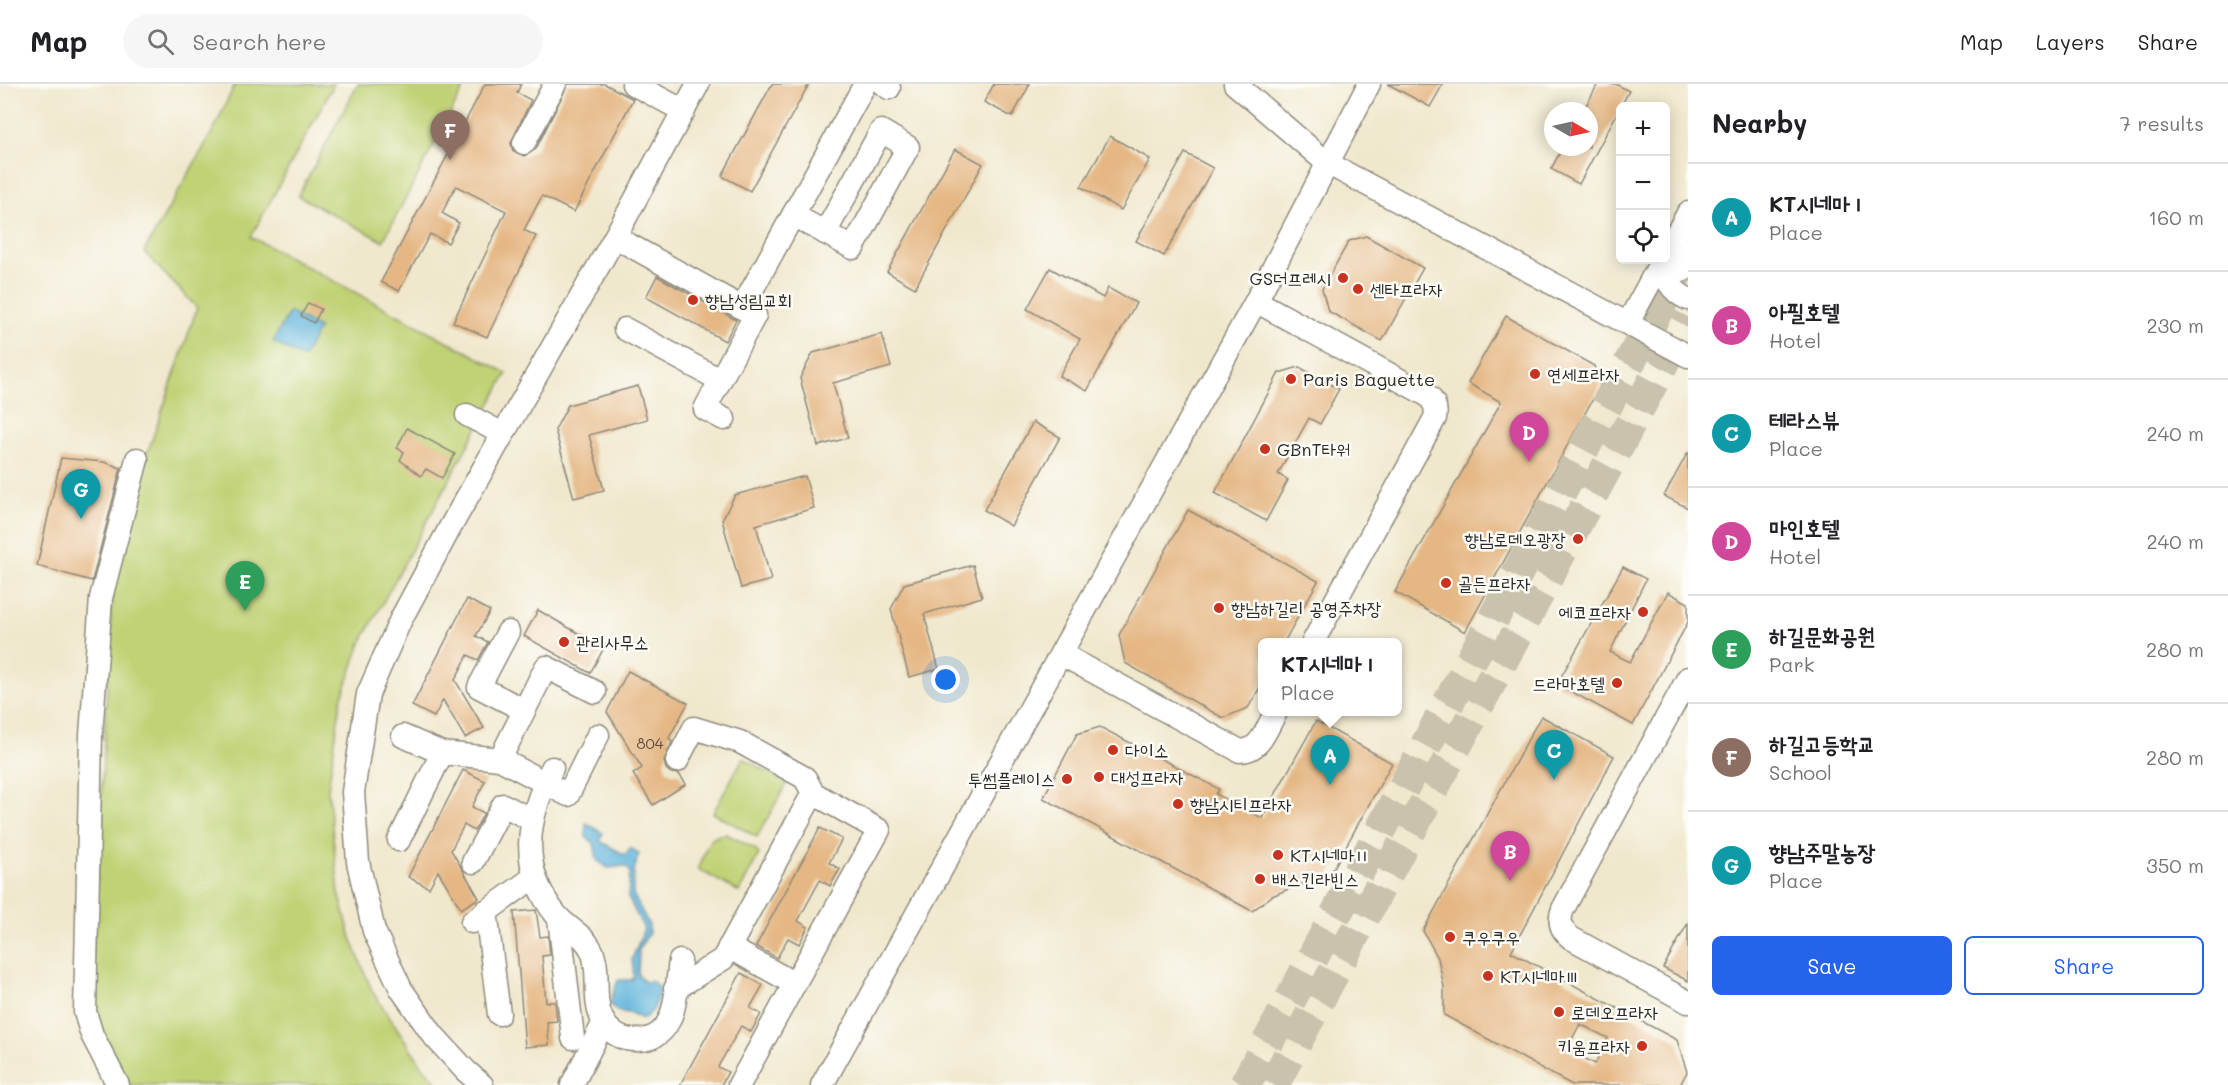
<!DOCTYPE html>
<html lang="en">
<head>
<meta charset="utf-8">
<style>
  body { margin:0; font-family:Mali,"Poor Story",sans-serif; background:#f6f6f6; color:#202124 }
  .controls { position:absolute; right:18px; top:18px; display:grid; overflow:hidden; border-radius:9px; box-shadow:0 3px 15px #0003 }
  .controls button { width:54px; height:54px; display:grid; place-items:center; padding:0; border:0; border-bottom:2px solid #e0e0e0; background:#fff; color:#202124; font:30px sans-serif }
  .compass { position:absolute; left:1544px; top:18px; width:54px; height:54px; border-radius:50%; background:#fff; box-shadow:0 3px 15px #0003; rotate:99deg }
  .you { position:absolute; left:946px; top:596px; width:21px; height:21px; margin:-15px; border:4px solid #fff; border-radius:50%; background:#1a73e8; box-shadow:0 0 0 9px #1a73e833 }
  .badge { display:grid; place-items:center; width:39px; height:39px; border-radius:50%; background:#2563eb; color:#fff; font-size:20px; font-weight:700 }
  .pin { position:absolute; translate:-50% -50px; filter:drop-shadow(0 2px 3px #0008) }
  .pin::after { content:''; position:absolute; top:32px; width:21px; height:18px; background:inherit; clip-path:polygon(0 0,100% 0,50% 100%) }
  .popup { position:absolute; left:1258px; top:554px; width:144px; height:78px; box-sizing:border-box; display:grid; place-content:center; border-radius:9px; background:#fff; filter:drop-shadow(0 2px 4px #0005); font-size:20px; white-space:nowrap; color:#757577 }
  .popup b { font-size:22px; color:#202124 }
  .popup::after { content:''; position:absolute; left:50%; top:100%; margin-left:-12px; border:12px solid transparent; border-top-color:#fff }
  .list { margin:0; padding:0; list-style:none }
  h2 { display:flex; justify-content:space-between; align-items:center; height:78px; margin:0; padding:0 24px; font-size:26px }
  h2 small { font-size:20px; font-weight:400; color:#757577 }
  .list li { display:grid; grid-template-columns:39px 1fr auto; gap:18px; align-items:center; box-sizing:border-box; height:108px; padding:0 24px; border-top:2px solid #e0e0e0 }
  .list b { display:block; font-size:22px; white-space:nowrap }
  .list p { margin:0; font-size:20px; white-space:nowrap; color:#757577 }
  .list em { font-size:20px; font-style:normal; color:#757577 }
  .actions { display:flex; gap:12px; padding:18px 24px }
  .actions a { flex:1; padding:14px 0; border:2px solid #2563eb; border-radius:9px; text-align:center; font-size:21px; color:#2563eb }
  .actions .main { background:#2563eb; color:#fff }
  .icon { flex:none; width:33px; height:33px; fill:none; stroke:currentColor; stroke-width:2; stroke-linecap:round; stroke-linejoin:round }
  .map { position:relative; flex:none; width:1688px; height:1001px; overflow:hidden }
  header { display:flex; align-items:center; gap:36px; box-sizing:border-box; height:84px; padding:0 30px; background:#fff; border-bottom:2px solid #e0e0e0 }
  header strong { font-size:28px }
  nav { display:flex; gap:33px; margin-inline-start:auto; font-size:21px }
  .search { width:420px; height:54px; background:#f6f6f6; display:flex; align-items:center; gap:15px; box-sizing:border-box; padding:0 21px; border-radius:33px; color:#757577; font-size:22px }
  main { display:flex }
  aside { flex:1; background:#fff }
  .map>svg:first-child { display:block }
  .green { fill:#c0d274; stroke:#767e50; stroke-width:1.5 }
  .water { fill:#5fb4db; stroke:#457083; stroke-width:1.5 }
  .building { fill:#e5b784; fill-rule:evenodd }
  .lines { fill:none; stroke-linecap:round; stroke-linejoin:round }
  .highway-tunnel { stroke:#c9c2ad; stroke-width:32; stroke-dasharray:32 16; stroke-linecap:butt }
  .minor-casing { stroke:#8e8a7c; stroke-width:25 }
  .highway-casing { stroke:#8e8a7c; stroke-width:34 }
  .minor { stroke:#fff; stroke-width:22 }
  .highway { stroke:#fff; stroke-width:32 }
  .poi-dot { fill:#c8321e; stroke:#fdfcf7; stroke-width:2 }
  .labels { text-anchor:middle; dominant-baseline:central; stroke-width:5; stroke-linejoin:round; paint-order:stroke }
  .number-label { font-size:15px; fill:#5a4e41 }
  .poi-label { font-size:18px; fill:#2b2b2b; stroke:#fdfcf7; text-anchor:start }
</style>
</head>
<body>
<header>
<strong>Map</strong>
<div class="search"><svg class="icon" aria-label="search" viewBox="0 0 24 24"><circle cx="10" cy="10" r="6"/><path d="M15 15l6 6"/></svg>Search here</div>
<nav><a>Map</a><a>Layers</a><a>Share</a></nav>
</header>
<main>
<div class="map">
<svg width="1688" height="1001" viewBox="0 0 1688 1001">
  <rect width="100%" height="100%" fill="#fdfcf7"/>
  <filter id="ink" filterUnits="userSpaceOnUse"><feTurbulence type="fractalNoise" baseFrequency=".0167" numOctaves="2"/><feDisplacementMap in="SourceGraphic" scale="12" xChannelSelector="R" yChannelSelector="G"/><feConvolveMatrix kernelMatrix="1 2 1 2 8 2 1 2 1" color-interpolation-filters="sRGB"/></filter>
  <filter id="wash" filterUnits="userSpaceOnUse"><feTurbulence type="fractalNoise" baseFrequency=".008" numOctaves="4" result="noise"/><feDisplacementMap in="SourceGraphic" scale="24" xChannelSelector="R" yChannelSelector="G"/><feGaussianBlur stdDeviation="1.35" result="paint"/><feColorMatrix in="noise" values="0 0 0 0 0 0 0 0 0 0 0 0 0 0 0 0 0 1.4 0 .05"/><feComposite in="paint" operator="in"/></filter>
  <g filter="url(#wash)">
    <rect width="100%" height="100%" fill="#f0e8cd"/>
    <g class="green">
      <polygon points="235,0 334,0 251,153 507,289 361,559 341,616 328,705 339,809 351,854 372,907 423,983 440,1001 129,1001 97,935 92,880 113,494 147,371 197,224 144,168 215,43"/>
      <polygon points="358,0 466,0 383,157 298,112"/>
      <polygon points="743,674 787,699 757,753 713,729"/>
      <path d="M726 750 755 765 759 770 739 808 698 785C707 768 704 752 726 750Z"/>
    </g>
    <g class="water">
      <polygon points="289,228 319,244 303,274 273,258"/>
      <path d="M586 739 603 749 600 757 625 771 630 764 639 769 634 787 633 810 649 841V849L639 865 638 891 645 898 652 897 660 905 654 925 644 935C638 934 635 930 630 929 620 927 615 930 610 918L618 896H631L634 893 632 875 644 845 628 813 630 787 625 782 608 784 597 776 594 759 586 753Z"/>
    </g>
    <g id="blocks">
      <g class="building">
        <polygon points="485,0 521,0 517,9 531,16 511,59 513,67 524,72 536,65 568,0 605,0 633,15 574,128 542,112 524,146 536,152 487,253 453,238 506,127 456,102 442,129 459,139 448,159 430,150 399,207 381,198"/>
        <polygon points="772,0 809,0 750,107 722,92"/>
        <polygon points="994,0 1030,0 1012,33 984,18"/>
        <polygon points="1388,0 1443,0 1430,23"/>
        <polygon points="1598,0 1616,0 1629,7 1579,100 1551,85 1563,63 1589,63 1589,27 1583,27"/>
        <polygon points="1110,52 1150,75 1121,126 1081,103"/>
        <polygon points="955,65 983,80 915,204 887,188"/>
        <polygon points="1185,69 1213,84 1164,172 1136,157"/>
        <polygon points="1366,152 1423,184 1382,257 1328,227 1322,205 1349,157"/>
        <polygon points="1050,184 1103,214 1108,204 1136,219 1087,307 1059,292 1080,255 1027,225"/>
        <polygon points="657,192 736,236 725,257 646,213"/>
        <polygon points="308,219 321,225 314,239 301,232"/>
        <polygon points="1506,232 1594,282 1600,302 1465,548 1395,508 1501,318 1468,299"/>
        <polygon points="882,250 891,283 833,299 848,354 818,362 800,294 813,269"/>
        <polygon points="1299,283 1339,305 1320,340 1309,334 1278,390 1288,396 1266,437 1215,409 1279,289"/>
        <polygon points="638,302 647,335 589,351 604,406 574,414 555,346 568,321"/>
        <polygon points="1033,338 1060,353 1011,442 984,426"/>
        <polygon points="407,344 455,370 442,394 426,385 421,392 400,376 404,368 397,364"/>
        <polygon points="1688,368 1688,424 1664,412"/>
        <polygon points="61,374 104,378 121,384 92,497 37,482"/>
        <polygon points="805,392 814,424 756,441 771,496 741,504 722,436 735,411"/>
        <polygon points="1188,426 1318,497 1284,558 1263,558 1263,598 1248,624 1223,634 1125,579 1119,551"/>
        <polygon points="973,481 982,513 924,530 939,585 909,593 891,525 904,500"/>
        <polygon points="1623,483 1646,495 1610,568 1630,578 1668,508 1688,519 1688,538 1633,641 1557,600"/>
        <polygon points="467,515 490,527 476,552 488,558 478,576 468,571 455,596 484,644 465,654 443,616 434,633 412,622"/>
        <polygon points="538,526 604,564 590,589 524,552"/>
        <polygon points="628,587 688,619 669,654 672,658 664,677 666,685 671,689 679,690 686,700 653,721 633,690 642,684 607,628"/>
        <path d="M1541 632 1614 672 1511 868 1677 956 1687 988 1680 1001H1572L1444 931V903L1438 874 1423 847ZM1580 940 1608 954 1595 980 1567 965Z"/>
        <polygon points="1316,637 1392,679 1326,798 1298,801 1272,812 1252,827 1043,714 1077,650 1100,643 1219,705 1216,710 1262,734"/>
        <polygon points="463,686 485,697 472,723 484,729 474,747 464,741 451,766 479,814 461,825 438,787 429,804 408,793"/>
        <polygon points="820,744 842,755 829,779 840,785 830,802 820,796 798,837 808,843 799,860 788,854 777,874 756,862"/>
        <polygon points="536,826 540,853 548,852 550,871 542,872 546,918 555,918 557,937 547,938 549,961 525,963 514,828"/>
        <polygon points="1688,839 1688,897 1663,884"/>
        <polygon points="741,889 763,901 750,924 761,930 751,948 741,942 718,983 728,988 721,1001 680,1001"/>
      </g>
    </g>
  </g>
  <g filter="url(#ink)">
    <use href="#blocks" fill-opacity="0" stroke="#8e8a7c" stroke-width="1.5"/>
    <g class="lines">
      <g class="highway-tunnel">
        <polyline points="1245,1001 1681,182"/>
        <polyline points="1273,1001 1688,233"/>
      </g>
      <defs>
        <g id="minor">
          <polyline points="633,0 684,27"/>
          <polyline points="883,0 889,4"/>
          <polyline points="1235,0 1327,79 1688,272"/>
          <polyline points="524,59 555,0"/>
          <polyline points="793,131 853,164 908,63 881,47 825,149"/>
          <polyline points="615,153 755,231 705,325 724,335"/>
          <polyline points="1666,169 1688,129"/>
          <path d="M1662 176C1662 192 1672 208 1688 215"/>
          <path d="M1256 217 1427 311C1435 318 1437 325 1435 334L1313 558"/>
          <polyline points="742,224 865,0"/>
          <polyline points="1628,239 1662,176"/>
          <polyline points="625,245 720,296"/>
          <polyline points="467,331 503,350"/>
          <polyline points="508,548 479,603 524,626"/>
          <path d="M1061 570 1240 667C1261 667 1267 643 1276 628"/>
          <path d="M1688 594 1563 825C1558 837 1561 846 1571 854L1688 918"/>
          <polyline points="403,652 442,669"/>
          <polyline points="500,675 546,583 595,608"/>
          <polyline points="677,677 694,644 740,658 805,694 813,709 879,746 739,1001"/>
          <path d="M552 684C526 736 518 784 557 832 568 845 584 850 592 867 601 888 592 914 602 935 608 947 620 956 634 956 679 958 675 908 680 877"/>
          <polyline points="399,756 442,669 500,675 568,711 598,651"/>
          <polyline points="473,778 503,721 532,736"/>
          <polyline points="486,827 499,930"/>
          <polyline points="559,834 573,954"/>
          <polyline points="472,838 534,793"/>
          <polyline points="729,863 795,900"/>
          <polyline points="675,905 723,875 813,709"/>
          <polyline points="118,1001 92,951 85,928 91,651 101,514 137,375"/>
          <polyline points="482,1001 466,987 433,951 401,905 374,847 358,778 353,708 368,610 401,535 452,440 615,153 698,0"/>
          <polyline points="572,1001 604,938"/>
          <polyline points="822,1001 1256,217 1369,0"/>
        </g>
        <polyline id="highway" points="1681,182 1688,170"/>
      </defs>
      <use href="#minor" class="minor-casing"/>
      <use href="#highway" class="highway-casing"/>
      <use href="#minor" class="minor"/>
      <use href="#highway" class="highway"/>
    </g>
  </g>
  <g class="poi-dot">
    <circle cx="1343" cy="194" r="6"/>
    <circle cx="1358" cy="205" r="6"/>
    <circle cx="693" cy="216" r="6"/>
    <circle cx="1535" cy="290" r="6"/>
    <circle cx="1291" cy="295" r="6"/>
    <circle cx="1265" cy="365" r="6"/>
    <circle cx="1578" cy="455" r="6"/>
    <circle cx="1446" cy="499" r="6"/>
    <circle cx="1219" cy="524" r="6"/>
    <circle cx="1643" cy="528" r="6"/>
    <circle cx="564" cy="558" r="6"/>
    <circle cx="1617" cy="599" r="6"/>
    <circle cx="1113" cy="666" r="6"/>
    <circle cx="1099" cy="693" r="6"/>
    <circle cx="1067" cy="695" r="6"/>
    <circle cx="1178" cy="720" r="6"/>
    <circle cx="1278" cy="771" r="6"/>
    <circle cx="1260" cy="795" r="6"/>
    <circle cx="1450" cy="853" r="6"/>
    <circle cx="1488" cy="892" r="6"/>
    <circle cx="1559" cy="928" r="6"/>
    <circle cx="1642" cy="962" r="6"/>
  </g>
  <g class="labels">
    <g class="number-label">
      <text x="650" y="659">804</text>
    </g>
    <g class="poi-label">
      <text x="1331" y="194" text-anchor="end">GS더프레시</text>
      <text x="1370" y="205">센타프라자</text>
      <text x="705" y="216">향남성림교회</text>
      <text x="1547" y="290">연세프라자</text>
      <text x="1303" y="295">Paris Baguette</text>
      <text x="1277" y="365">GBnT타워</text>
      <text x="1566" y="455" text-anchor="end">향남로데오광장</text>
      <text x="1458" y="499">골든프라자</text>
      <text x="1231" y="524">향남하길리 공영주차장</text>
      <text x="1631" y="528" text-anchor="end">에코프라자</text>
      <text x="576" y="558">관리사무소</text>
      <text x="1605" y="599" text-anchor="end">드라마호텔</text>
      <text x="1125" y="666">다이소</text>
      <text x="1111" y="693">대성프라자</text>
      <text x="1055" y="695" text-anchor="end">투썸플레이스</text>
      <text x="1190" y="720">향남시티프라자</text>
      <text x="1290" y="771">KT시네마Ⅱ</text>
      <text x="1272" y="795">배스킨라빈스</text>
      <text x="1462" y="853">쿠우쿠우</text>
      <text x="1500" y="892">KT시네마Ⅲ</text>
      <text x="1571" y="928">로데오프라자</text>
      <text x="1630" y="962" text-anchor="end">키움프라자</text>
    </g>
  </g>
</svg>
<div class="controls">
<button>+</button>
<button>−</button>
<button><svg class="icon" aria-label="locate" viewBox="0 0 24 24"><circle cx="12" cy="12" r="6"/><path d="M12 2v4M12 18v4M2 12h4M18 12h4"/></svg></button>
</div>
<svg class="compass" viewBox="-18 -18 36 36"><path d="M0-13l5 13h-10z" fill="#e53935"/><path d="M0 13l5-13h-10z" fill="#757577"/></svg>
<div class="you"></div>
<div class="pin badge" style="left:1330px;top:701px;background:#0f9aa8">A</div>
<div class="popup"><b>KT시네마Ⅰ</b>Place</div>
<div class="pin badge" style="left:1510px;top:797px;background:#d1479c">B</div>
<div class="pin badge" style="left:1554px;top:696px;background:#0f9aa8">C</div>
<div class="pin badge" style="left:1529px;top:378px;background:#d1479c">D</div>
<div class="pin badge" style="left:245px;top:527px;background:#2e9e5b">E</div>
<div class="pin badge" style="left:450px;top:76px;background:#8d6e63">F</div>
<div class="pin badge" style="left:81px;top:435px;background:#0f9aa8">G</div>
</div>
<aside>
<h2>Nearby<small>7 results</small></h2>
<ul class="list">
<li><span class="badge" style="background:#0f9aa8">A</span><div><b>KT시네마Ⅰ</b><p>Place</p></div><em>160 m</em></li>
<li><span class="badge" style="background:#d1479c">B</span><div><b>아필호텔</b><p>Hotel</p></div><em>230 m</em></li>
<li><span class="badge" style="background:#0f9aa8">C</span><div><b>테라스뷰</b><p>Place</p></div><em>240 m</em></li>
<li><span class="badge" style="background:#d1479c">D</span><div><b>마인호텔</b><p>Hotel</p></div><em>240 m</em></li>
<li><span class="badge" style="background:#2e9e5b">E</span><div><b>하길문화공원</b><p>Park</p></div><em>280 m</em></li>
<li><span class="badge" style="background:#8d6e63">F</span><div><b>하길고등학교</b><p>School</p></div><em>280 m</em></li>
<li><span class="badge" style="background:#0f9aa8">G</span><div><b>향남주말농장</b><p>Place</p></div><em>350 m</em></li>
</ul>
<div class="actions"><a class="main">Save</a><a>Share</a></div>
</aside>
</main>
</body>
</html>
